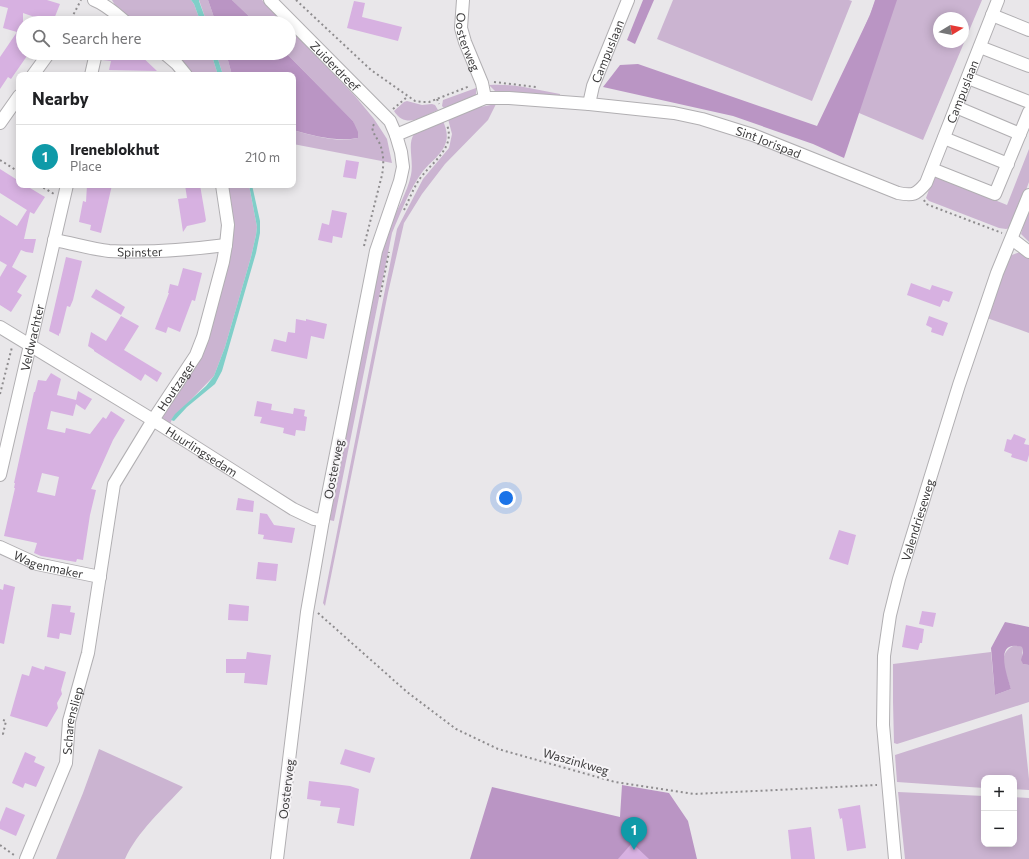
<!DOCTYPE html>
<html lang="en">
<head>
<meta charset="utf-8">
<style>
  body { margin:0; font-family:Commissioner,sans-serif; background:#f6f6f6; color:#202124 }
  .controls { position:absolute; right:12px; bottom:12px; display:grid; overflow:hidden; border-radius:8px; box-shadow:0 2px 10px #0003 }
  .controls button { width:36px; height:36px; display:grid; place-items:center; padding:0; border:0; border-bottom:1px solid #e0e0e0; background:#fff; color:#202124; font:20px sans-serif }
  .compass { position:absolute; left:933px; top:12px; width:36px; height:36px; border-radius:50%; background:#fff; box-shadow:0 2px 10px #0003; rotate:80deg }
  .you { position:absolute; left:506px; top:498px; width:14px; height:14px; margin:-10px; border:3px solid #fff; border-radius:50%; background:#1a73e8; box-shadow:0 0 0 6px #1a73e833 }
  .badge { display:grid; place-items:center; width:26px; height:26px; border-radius:50%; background:#7c3aed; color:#fff; font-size:13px; font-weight:700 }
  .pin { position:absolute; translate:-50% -33px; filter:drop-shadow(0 1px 2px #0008) }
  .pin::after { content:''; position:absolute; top:21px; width:14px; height:12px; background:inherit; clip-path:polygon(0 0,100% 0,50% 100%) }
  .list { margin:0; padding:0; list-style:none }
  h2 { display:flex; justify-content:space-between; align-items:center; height:52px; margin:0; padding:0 16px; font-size:17px }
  h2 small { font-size:13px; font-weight:400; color:#757577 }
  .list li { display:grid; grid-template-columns:26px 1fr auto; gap:12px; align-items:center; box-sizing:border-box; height:64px; padding:0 16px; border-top:1px solid #e0e0e0 }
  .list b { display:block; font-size:15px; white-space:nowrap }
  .list p { margin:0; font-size:13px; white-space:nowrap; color:#757577 }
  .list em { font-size:13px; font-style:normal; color:#757577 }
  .icon { flex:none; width:22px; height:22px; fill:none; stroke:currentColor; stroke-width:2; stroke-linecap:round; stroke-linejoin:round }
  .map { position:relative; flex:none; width:1029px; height:859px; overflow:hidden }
  .search { position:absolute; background:#fff; box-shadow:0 2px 10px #0003; left:16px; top:16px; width:280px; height:44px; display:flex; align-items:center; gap:10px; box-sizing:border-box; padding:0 14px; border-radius:22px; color:#757577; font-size:15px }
  .panel { position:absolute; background:#fff; box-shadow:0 2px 10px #0003; left:16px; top:72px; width:280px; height:116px; border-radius:8px }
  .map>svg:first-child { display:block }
  .green { fill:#cbb4d1; fill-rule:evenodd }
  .forest { fill:#ba95c4 }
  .water { fill:#80cfc9 }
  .building { fill:#d7b1e1; fill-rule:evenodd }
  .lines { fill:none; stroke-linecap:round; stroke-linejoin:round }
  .minor-casing { stroke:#b1afb2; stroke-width:14 }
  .path { stroke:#8e8c8e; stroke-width:2; stroke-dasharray:2 3; stroke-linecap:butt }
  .minor { stroke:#fff; stroke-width:12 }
  .labels { text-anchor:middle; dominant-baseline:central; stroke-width:4; stroke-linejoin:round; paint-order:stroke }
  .street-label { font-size:12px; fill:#3c3b3c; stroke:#f6f4f7 }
</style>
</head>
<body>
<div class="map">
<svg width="1029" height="859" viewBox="0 0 1029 859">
  <rect width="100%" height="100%" fill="#e9e7ea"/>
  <g class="green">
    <polygon points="112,0 191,0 194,4 201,23 136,23 116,7"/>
    <polygon points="199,0 208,0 216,23 207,23"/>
    <polygon points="232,0 262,0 284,23 256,23"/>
    <polygon points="673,0 849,0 852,1 812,101 657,39"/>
    <path d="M876 0H982L923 140 833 102ZM939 18H963V42H939Z"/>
    <path d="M289 28 355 96 374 119 387 139 392 163 293 144V130C314 136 337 143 358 138L353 121 286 53H289Z"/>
    <polygon points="173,53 211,53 218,75 194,75"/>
    <polygon points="216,53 226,53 232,75 223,75"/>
    <path d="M489 85C513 83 537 90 560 94V96L496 92Z"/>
    <polygon points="476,88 476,95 444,108 442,106 443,100"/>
    <path d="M407 101 422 105 432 104 435 105 438 110C423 116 406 130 394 111L404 102Z"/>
    <polygon points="496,104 488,120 445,164 422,194 404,223 388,293 325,606 323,603 397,229 423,179 449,148 452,134 448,119 475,108"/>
    <path d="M443 121C446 128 448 135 446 142 443 154 430 162 423 171 409 190 401 212 392 233L334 521 329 520 379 259C383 248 386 237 390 226 397 209 407 193 411 175 414 160 407 145 414 134Z"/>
    <polygon points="1029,149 1029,182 1017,214 1010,228 1006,229 999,228 937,204 929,201 926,198 932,181 936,176 1007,205"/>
    <polygon points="227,185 249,185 257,227 256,235 251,257 225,347 214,376 172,419 169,427 162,419 162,416 209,332"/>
    <polygon points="1029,207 1029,242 1021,234"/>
    <polygon points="1023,251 1029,255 1029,333 987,318 1009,256"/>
    <path d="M1015 645 1022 647 1023 664 1029 665V702L897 744 894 743 893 702V664L991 652 995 695 1011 689C1006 674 995 653 1015 645Z"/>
    <polygon points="1022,714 1029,779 1029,790 1014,789 1014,778 984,778 984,788 897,782 895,755"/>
    <path d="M99 749 183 787C164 808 137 832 125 859H56L83 793Z"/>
    <polygon points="898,792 984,796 984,844 1014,844 1014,797 1029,798 1029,859 905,859"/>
  </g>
  <g class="forest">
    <polygon points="208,0 232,0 256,23 216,23"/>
    <polygon points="643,0 654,0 635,44 627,40"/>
    <polygon points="875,0 897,0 844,158 813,144 733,116 603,87 620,65 638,64 817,126 870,15"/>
    <path d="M226 53H286L353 121 358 132V138C336 142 315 136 293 130V75H232Z"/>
    <path d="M1005 622 1029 627V665L1023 664 1021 660 1023 653 1022 647C993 639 1007 675 1011 689L995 695 991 648Z"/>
    <polygon points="622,785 669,793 688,821 697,859 470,859 492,787 620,817"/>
  </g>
  <g class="water">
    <polygon points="191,0 199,0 199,1 207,23 201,23 194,4"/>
    <polygon points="211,53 216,53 223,75 218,75"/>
    <polygon points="249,185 252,185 260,221 260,233 256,253 222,371 215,384 187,407 174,421 171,420 175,414 206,386 214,376 225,347 251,257 256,235 257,227"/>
  </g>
  <g class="building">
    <polygon points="0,0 47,0 60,4 54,19 50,18 49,22 23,13 23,53 29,53 11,79 8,77 0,89 0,57 17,32 3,28 8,8 0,6"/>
    <polygon points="354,1 365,3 362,17 402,27 398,41 347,28"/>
    <polygon points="103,53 138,53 157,71 109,70 111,61 102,60"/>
    <polygon points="346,160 359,162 356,179 343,177"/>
    <polygon points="0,169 19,181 19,185 25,185 45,197 34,214 30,212 24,239 36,239 33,253 26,252 21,250 12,267 27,276 17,292 22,295 11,312 0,305 0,277 7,265 0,261 0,215 17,226 27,210 0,193"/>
    <polygon points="87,185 112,185 101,233 90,230 91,225 79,222 83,201 86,202"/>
    <polygon points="185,185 200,185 206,220 205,222 187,226 183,232 178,199 187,198"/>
    <polygon points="332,210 347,213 342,238 333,236 332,243 318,240 322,223 329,225"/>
    <polygon points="66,257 82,261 73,300 70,307 67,306 60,334 59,333 59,336 49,331"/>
    <polygon points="183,268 202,273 195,301 192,300 180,332 168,327 166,333 155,329 169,293 168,293 170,284 178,286"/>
    <polygon points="911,283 930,290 932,285 953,292 949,302 943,300 940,307 907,295"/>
    <polygon points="96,289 125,307 121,315 91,297"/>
    <polygon points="121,316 139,326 124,350 162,373 157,382 145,374 141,381 94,351 94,350 88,346 91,332 106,341"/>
    <polygon points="929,316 948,323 943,336 931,332 932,328 926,325"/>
    <polygon points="296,319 306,321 306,319 327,324 324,339 311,336 307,359 271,351 274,339 286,342 288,332 295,333"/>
    <path d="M51 373 61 379 57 395 76 400 78 391 92 399 85 410 76 404 73 416 51 411 47 429 65 433 66 428 90 434 103 417 106 419 111 411 125 420 113 440 91 489 96 490 90 515 83 560 77 559 76 562 41 556 34 553 37 543 4 536 15 488H14L15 483H14L34 392H35L38 380 46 381ZM42 473 59 477 55 496 37 492Z"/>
    <polygon points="257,401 272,404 271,410 293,414 294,408 305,410 304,416 307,417 305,431 296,430 295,436 283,433 284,428 260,423 262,417 254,416"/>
    <polygon points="1014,434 1026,439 1024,444 1029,445 1029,455 1027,462 1011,457 1012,454 1004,451 1007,439 1011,440"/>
    <polygon points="238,498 254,501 253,512 236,510"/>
    <polygon points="260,513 267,514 274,525 295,528 292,543 263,539 264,535 258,534"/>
    <polygon points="839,530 856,535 848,565 829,559"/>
    <polygon points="258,562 278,564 276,581 256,579"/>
    <polygon points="4,584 15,587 4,644 0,643 0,589 3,590"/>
    <polygon points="52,604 71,606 70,612 75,613 71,635 60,633 59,639 47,637"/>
    <polygon points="229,604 249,606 248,621 228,620"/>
    <polygon points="922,611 936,613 933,627 919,624"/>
    <polygon points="906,625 924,629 922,643 920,643 918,650 902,647"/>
    <polygon points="247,652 271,655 267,685 244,683 245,673 226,673 226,659 246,659"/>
    <polygon points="32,666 44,670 45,666 66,672 61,690 62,694 57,703 58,708 47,727 10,716 22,674 29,676"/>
    <polygon points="345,749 375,758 370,773 340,764"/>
    <polygon points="25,752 36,757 34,762 45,767 36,787 25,783 23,788 12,783"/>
    <polygon points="309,781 350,786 359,789 354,826 337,823 340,808 320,806 321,801 307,799"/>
    <polygon points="860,805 866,848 847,851 842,818 840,819 838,809"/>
    <polygon points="6,807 25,815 16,836 0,829 0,822"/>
    <polygon points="811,827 815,859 791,859 788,830"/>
    <polygon points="632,843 649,859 618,859"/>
  </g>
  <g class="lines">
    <defs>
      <g id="minor">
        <path d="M94 0C107 5 117 15 127 23"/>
        <path id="s1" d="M270 0 390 121 396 135 401 152 403 167 400 181 376 251 323 520 307 612 277 859"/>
        <path id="s2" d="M463 0 461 28 465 42 482 83 485 98"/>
        <polyline points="992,15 1029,30"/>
        <polyline points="980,47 1029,66"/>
        <polyline points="164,53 177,64 186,75"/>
        <polyline points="33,75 49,53"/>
        <polyline points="91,75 96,53"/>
        <polyline points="968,78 1029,102"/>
        <path id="s3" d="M589 104 593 86 628 0"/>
        <polyline points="956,107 1020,134"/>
        <polyline points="0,123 19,96"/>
        <path id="s4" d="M396 135 485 98H509L589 104 674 113 702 119 753 135 898 193C913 196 916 195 926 183L998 0"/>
        <polyline points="944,138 1008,164"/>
        <polyline points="932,169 995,194 1029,112"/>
        <polyline points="1012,239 1029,252"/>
        <path id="s5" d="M54 240C72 243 91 249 109 251 148 253 187 250 226 245"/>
        <path id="s6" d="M0 327 153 420 293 509 314 519 323 520"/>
        <path id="s7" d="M0 475 67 185"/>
        <path id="s8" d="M0 547 37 564 100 577"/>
        <path id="s9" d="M26 859 66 763 69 721 88 653 114 484 153 420 196 355 203 337 223 262 226 245 228 225 222 185"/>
        <path id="s10" d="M895 859 883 725 884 656 890 615 899 579 959 385 997 273 1029 195"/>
      </g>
    </defs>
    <use href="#minor" class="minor-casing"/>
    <g class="path">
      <polyline points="296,0 371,70 415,101 422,102 429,102 470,86"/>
      <polyline points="69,23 81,0"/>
      <polyline points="494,82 536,87"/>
      <polyline points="437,99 439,104"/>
      <polyline points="393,109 407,97"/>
      <polyline points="0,160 19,172"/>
      <polyline points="39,185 54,194"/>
      <polyline points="924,200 926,204 1002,233"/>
      <path d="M404 210C409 200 413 189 419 180 430 163 456 149 447 125"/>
      <path d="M364 246 382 175C384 164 384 153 379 142 376 137 373 133 372 127L375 123"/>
      <polyline points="380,297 389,252"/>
      <polyline points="0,394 12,347"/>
      <polyline points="318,613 407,692 456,729 498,749 615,782 694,794 877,785"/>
      <polyline points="3,720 6,721 3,734 5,734"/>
      <polyline points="0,845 14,855"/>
    </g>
    <use href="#minor" class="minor"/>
  </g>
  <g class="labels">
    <g class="street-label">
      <text stroke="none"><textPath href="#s2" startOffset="43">Oosterweg</textPath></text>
      <text stroke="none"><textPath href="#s3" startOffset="56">Campuslaan</textPath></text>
      <text stroke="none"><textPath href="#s1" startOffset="93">Zuiderdreef</textPath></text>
      <text stroke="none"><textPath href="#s4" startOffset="655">Campuslaan</textPath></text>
      <text stroke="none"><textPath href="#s4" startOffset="385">Sint Jorispad</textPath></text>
      <text stroke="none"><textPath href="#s5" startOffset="87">Spinster</textPath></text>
      <text stroke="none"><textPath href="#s7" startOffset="141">Veldwachter</textPath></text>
      <text stroke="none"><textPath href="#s9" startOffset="504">Houtzager</textPath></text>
      <text stroke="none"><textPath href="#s6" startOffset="237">Huurlingsedam</textPath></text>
      <text transform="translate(333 469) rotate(-79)">Oosterweg</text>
      <text stroke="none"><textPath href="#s10" startOffset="344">Valendrieseweg</textPath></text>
      <text stroke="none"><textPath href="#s8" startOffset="52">Wagenmaker</textPath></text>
      <text stroke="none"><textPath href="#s9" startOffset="147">Scharensliep</textPath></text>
      <text transform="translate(576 761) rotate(16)">Waszinkweg</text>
      <text transform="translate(286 789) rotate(-83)">Oosterweg</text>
    </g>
  </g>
</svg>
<div class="controls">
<button>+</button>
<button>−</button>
</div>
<svg class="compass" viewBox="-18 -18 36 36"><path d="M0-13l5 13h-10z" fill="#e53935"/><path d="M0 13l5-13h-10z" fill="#757577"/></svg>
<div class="you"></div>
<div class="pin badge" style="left:634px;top:850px;background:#0f9aa8">1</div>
<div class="search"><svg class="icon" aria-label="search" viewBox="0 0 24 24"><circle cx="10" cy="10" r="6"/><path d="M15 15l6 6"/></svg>Search here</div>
<section class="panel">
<h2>Nearby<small></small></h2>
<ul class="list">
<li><span class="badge" style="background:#0f9aa8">1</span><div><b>Ireneblokhut</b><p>Place</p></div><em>210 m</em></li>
</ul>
</section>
</div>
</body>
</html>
